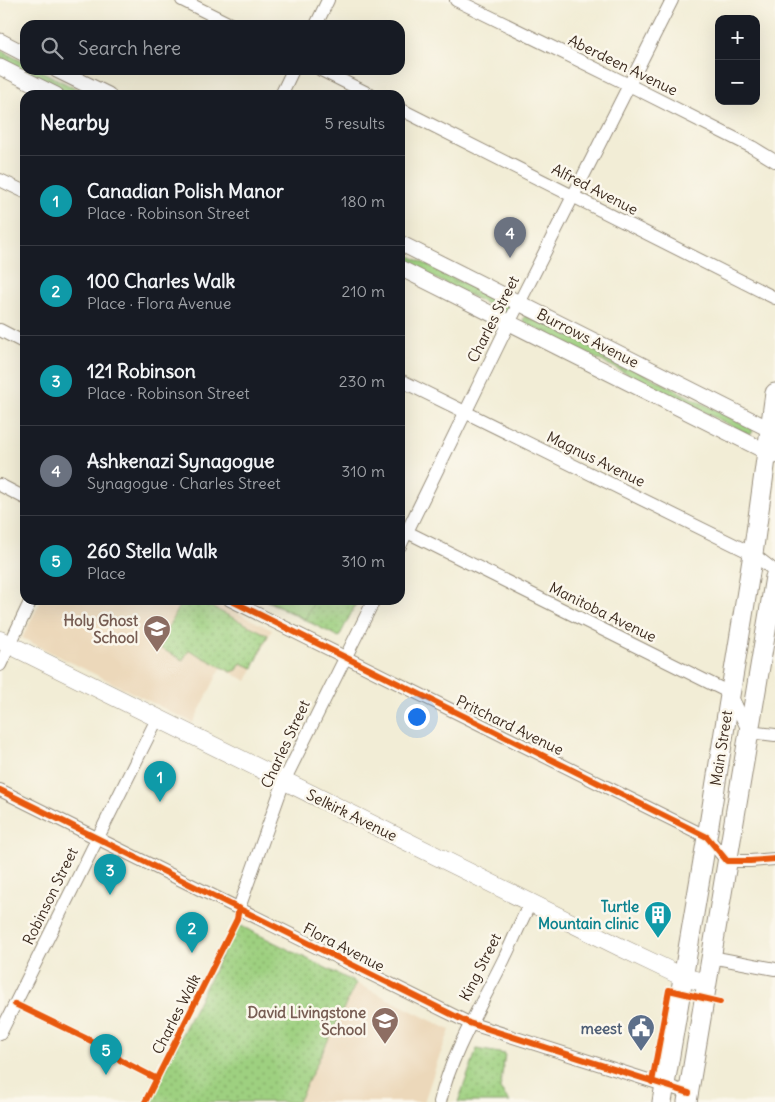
<!DOCTYPE html>
<html lang="en">
<head>
<meta charset="utf-8">
<style>
  body { margin:0; font-family:Delius,sans-serif; background:#20242c; color:#f1f3f6 }
  .controls { position:absolute; right:15px; top:15px; display:grid; overflow:hidden; border-radius:10px; box-shadow:0 5px 20px #0002 }
  .controls button { width:45px; height:45px; display:grid; place-items:center; padding:0; border:0; border-bottom:1px solid #363941; background:#171b24; color:#f1f3f6; font:25px sans-serif }
  .you { position:absolute; left:416px; top:716px; width:18px; height:18px; margin:-12px; border:4px solid #fff; border-radius:50%; background:#1a73e8; box-shadow:0 0 0 8px #1a73e833 }
  .badge { display:grid; place-items:center; width:32px; height:32px; border-radius:50%; background:#d1495b; color:#fff; font-size:16px; font-weight:700 }
  .pin { position:absolute; translate:-50% -41px; filter:drop-shadow(0 1px 2px #0008) }
  .pin::after { content:''; position:absolute; top:26px; width:18px; height:15px; background:inherit; clip-path:polygon(0 0,100% 0,50% 100%) }
  .list { margin:0; padding:0; list-style:none }
  h2 { display:flex; justify-content:space-between; align-items:center; height:65px; margin:0; padding:0 20px; font-size:21px }
  h2 small { font-size:16px; font-weight:400; color:#9ea1a6 }
  .list li { display:grid; grid-template-columns:32px 1fr auto; gap:15px; align-items:center; box-sizing:border-box; height:90px; padding:0 20px; border-top:1px solid #363941 }
  .list b { display:block; font-size:19px; white-space:nowrap }
  .list p { margin:0; font-size:16px; white-space:nowrap; color:#9ea1a6 }
  .list em { font-size:16px; font-style:normal; color:#9ea1a6 }
  .icon { flex:none; width:28px; height:28px; fill:none; stroke:currentColor; stroke-width:2; stroke-linecap:round; stroke-linejoin:round }
  .map { position:relative; flex:none; width:775px; height:1102px; overflow:hidden }
  .search { position:absolute; background:#171b24; box-shadow:0 5px 20px #0002; left:20px; top:20px; width:385px; height:55px; display:flex; align-items:center; gap:12px; box-sizing:border-box; padding:0 18px; border-radius:15px; color:#9ea1a6; font-size:19px }
  .panel { position:absolute; background:#171b24; box-shadow:0 5px 20px #0002; left:20px; top:90px; width:385px; height:515px; border-radius:15px }
  .map>svg:first-child { display:block }
  .built { fill:#ecd8ba }
  .grass { fill:url(#grass-tufts); stroke:#6c7d4f }
  .park { fill:url(#park-dots); stroke:#6c7d4f }
  .garden { fill:#9ed080; stroke:#6c7d4f }
  .lines { fill:none; stroke-linecap:round; stroke-linejoin:round }
  .minor-casing { stroke:#968c7a; stroke-width:14 }
  .tertiary-casing { stroke:#968c7a; stroke-width:17 }
  .secondary-casing { stroke:#968c7a; stroke-width:19 }
  .primary-casing { stroke:#968c7a; stroke-width:21 }
  .minor { stroke:#fff; stroke-width:12 }
  .tertiary { stroke:#fff; stroke-width:15 }
  .secondary { stroke:#fff; stroke-width:18 }
  .primary { stroke:#fff; stroke-width:19 }
  .cycleway-casing { stroke:#fbf7ec; stroke-width:9 }
  .cycleway { stroke:#e8590c; stroke-width:6 }
  .labels { text-anchor:middle; dominant-baseline:central; stroke-width:5; stroke-linejoin:round; paint-order:stroke }
  .street-label { font-size:15px; fill:#3b2a1e; stroke:#fbf7ec }
  .education-label { font-size:15px; font-weight:bold; fill:#785e54; stroke:#fbf7ec; text-anchor:end }
  .culture-label { font-size:15px; font-weight:bold; fill:#0d838f; stroke:#fbf7ec; text-anchor:end }
  .service-label { font-size:15px; font-weight:bold; fill:#4e5e75; stroke:#fbf7ec; text-anchor:end }
</style>
</head>
<body>
<div class="map">
<svg width="775" height="1102" viewBox="0 0 775 1102">
  <defs>
    <pattern id="grass-tufts" width="24" height="20" patternUnits="userSpaceOnUse" patternTransform="scale(1.25)"><rect width="24" height="20" fill="#9ed080"/><path d="M3 7l-1-3M5 7V3M7 7l1-3M15 17l-1-3M17 17v-4M19 17l1-3" fill="none" stroke="#82a968"/></pattern>
    <pattern id="park-dots" width="8" height="8" patternUnits="userSpaceOnUse" patternTransform="scale(1.25)"><rect width="8" height="8" fill="#9ed080"/><path d="M2 2h.1M6 6h.1" fill="none" stroke="#82a968" stroke-width="1.8" stroke-linecap="round"/></pattern>
  </defs>
  <rect width="100%" height="100%" fill="#fbf7ec"/>
  <filter id="ink" filterUnits="userSpaceOnUse"><feTurbulence type="fractalNoise" baseFrequency=".02" numOctaves="2"/><feDisplacementMap in="SourceGraphic" scale="10" xChannelSelector="R" yChannelSelector="G"/><feConvolveMatrix kernelMatrix="1 2 1 2 8 2 1 2 1" color-interpolation-filters="sRGB"/></filter>
  <filter id="wash" filterUnits="userSpaceOnUse"><feTurbulence type="fractalNoise" baseFrequency=".0096" numOctaves="4" result="noise"/><feDisplacementMap in="SourceGraphic" scale="20" xChannelSelector="R" yChannelSelector="G"/><feGaussianBlur stdDeviation="1.12" result="paint"/><feColorMatrix in="noise" values="0 0 0 0 0 0 0 0 0 0 0 0 0 0 0 0 0 1.4 0 .05"/><feComposite in="paint" operator="in"/></filter>
  <g filter="url(#wash)">
    <rect width="100%" height="100%" fill="#f2edd6"/>
    <g class="built">
      <polygon points="41,600 212,600 272,630 247,681 221,668 193,723 22,638"/>
      <polygon points="356,983 450,1030 438,1060 424,1102 298,1102"/>
    </g>
    <g class="grass">
      <polygon points="0,50 25,63 25,70 39,70 88,95 68,95 0,61"/>
      <polygon points="400,251 511,307 507,314 400,261"/>
      <polygon points="529,315 753,429 752,433 750,435 523,322 524,317"/>
    </g>
    <g class="park">
      <polygon points="182,600 197,600 268,635 253,668 241,663 237,670 231,672 189,650 183,660 158,647"/>
      <polygon points="265,600 358,600 339,637"/>
      <polygon points="237,924 356,983 298,1102 148,1102"/>
      <polygon points="477,1049 505,1054 500,1089 510,1102 458,1102"/>
    </g>
    <polygon class="garden" points="267,600 315,600 305,619"/>
  </g>
  <g filter="url(#ink)">
    <g class="lines">
      <defs>
        <g id="minor">
          <polyline points="182,0 232,25"/>
          <polyline points="456,0 629,85 752,147 775,161"/>
          <polyline points="316,25 328,0"/>
          <polyline points="321,70 371,95"/>
          <polyline points="281,95 293,70"/>
          <polyline points="400,109 775,298"/>
          <polyline points="0,180 25,192"/>
          <polyline points="0,330 25,343"/>
          <polyline points="400,380 753,554 775,571"/>
          <polyline points="0,485 25,498"/>
          <polyline points="401,529 730,693 749,732 775,735"/>
          <polyline points="400,546 509,323 672,0"/>
          <polyline points="230,600 707,837 727,861 750,861 775,859"/>
          <polyline points="0,665 31,600"/>
          <polyline points="0,790 469,1023 689,1093"/>
          <polyline points="239,908 284,781 374,600"/>
          <polyline points="711,957 775,969"/>
          <polyline points="0,1034 157,719"/>
          <path d="M440 1102C452 1051 481 1006 504 959 513 941 520 922 530 904"/>
        </g>
        <g id="tertiary">
          <polyline points="0,41 25,54"/>
          <polyline points="0,67 56,95"/>
          <polyline points="57,70 108,95"/>
          <polyline points="400,243 775,432"/>
          <polyline points="400,268 775,456"/>
        </g>
        <polyline id="secondary" points="0,640 620,947 683,977 707,983"/>
        <g id="primary">
          <polyline points="662,1102 707,837 753,554 775,393"/>
          <polyline points="687,1102 775,577"/>
        </g>
      </defs>
      <use href="#minor" class="minor-casing"/>
      <use href="#tertiary" class="tertiary-casing"/>
      <use href="#secondary" class="secondary-casing"/>
      <use href="#primary" class="primary-casing"/>
      <use href="#minor" class="minor"/>
      <use href="#tertiary" class="tertiary"/>
      <use href="#secondary" class="secondary"/>
      <use href="#primary" class="primary"/>
      <defs>
        <g id="cycleway">
          <polyline points="230,600 707,837 727,861 750,861 775,859"/>
          <polyline points="0,790 469,1023 689,1093"/>
          <polyline points="15,1004 112,1051 120,1060 157,1079"/>
          <polyline points="652,1082 669,990 720,1002"/>
          <polyline points="145,1102 237,919 239,908"/>
        </g>
      </defs>
      <use href="#cycleway" class="cycleway-casing"/>
      <use href="#cycleway" class="cycleway"/>
    </g>
  </g>
  <defs>
    <symbol id="school-pin" viewBox="-11 -11 22 30"><path d="M0 17L-7.5 6A9.5 9.5 0 1 1 7.5 6Z" fill="#8d6e63" stroke="#fbf7ec"/><path d="M0-5L7-2L0 1L-7-2ZM-4 1L0 2.5L4 1V4Q0 6-4 4Z" fill="#fff"/></symbol>
    <symbol id="building-pin" viewBox="-11 -11 22 30"><path d="M0 17L-7.5 6A9.5 9.5 0 1 1 7.5 6Z" fill="#0f9aa8" stroke="#fbf7ec"/><path d="M-4-6H4V6H1V3H-1V6H-4ZM-2.5-4.3h1.7v1.8h-1.7ZM.8-4.3h1.7v1.8H.8ZM-2.5-1h1.7V.8h-1.7ZM.8-1h1.7V.8H.8Z" fill="#fff"/></symbol>
    <symbol id="civic-pin" viewBox="-11 -11 22 30"><path d="M0 17L-7.5 6A9.5 9.5 0 1 1 7.5 6Z" fill="#5c6f8a" stroke="#fbf7ec"/><path d="M-.6-6.5H3V-4.5H.6V-3L4-1V1h2V6H-6V1h2V-1L-.6-3ZM-1.2 2.5V6h2.4V2.5Z" fill="#fff"/></symbol>
  </defs>
  <g fill-rule="evenodd">
    <use href="#school-pin" x="141" y="613" width="32" height="43"/>
    <use href="#building-pin" x="642" y="899" width="32" height="43"/>
    <use href="#school-pin" x="369" y="1005" width="32" height="43"/>
    <use href="#civic-pin" x="625" y="1012" width="32" height="43"/>
  </g>
  <g class="labels">
    <g class="street-label">
      <text transform="translate(623 65) rotate(26)">Aberdeen Avenue</text>
      <text transform="translate(595 189) rotate(27)">Alfred Avenue</text>
      <text transform="translate(493 319) rotate(-63)">Charles Street</text>
      <text transform="translate(588 338) rotate(27)">Burrows Avenue</text>
      <text transform="translate(596 459) rotate(26)">Magnus Avenue</text>
      <text transform="translate(603 612) rotate(26)">Manitoba Avenue</text>
      <text transform="translate(510 725) rotate(26)">Pritchard Avenue</text>
      <text transform="translate(285 744) rotate(-65)">Charles Street</text>
      <text transform="translate(721 748) rotate(-81)">Main Street</text>
      <text transform="translate(352 815) rotate(26)">Selkirk Avenue</text>
      <text transform="translate(50 896) rotate(-64)">Robinson Street</text>
      <text transform="translate(344 947) rotate(27)">Flora Avenue</text>
      <text transform="translate(480 967) rotate(-63)">King Street</text>
      <text transform="translate(176 1014) rotate(-63)">Charles Walk</text>
    </g>
    <g class="education-label">
      <text x="138" y="620">Holy Ghost<tspan x="138" dy="17">School</tspan></text>
      <text x="366" y="1012">David Livingstone<tspan x="366" dy="17">School</tspan></text>
    </g>
    <g class="culture-label">
      <text x="639" y="906">Turtle<tspan x="639" dy="17">Mountain clinic</tspan></text>
    </g>
    <g class="service-label">
      <text x="622" y="1028">meest</text>
    </g>
  </g>
</svg>
<div class="controls">
<button>+</button>
<button>−</button>
</div>
<div class="you"></div>
<div class="pin badge" style="left:160px;top:802px;background:#0f9aa8">1</div>
<div class="pin badge" style="left:192px;top:953px;background:#0f9aa8">2</div>
<div class="pin badge" style="left:110px;top:895px;background:#0f9aa8">3</div>
<div class="pin badge" style="left:510px;top:258px;background:#6b7280">4</div>
<div class="pin badge" style="left:106px;top:1075px;background:#0f9aa8">5</div>
<div class="search"><svg class="icon" aria-label="search" viewBox="0 0 24 24"><circle cx="10" cy="10" r="6"/><path d="M15 15l6 6"/></svg>Search here</div>
<section class="panel">
<h2>Nearby<small>5 results</small></h2>
<ul class="list">
<li><span class="badge" style="background:#0f9aa8">1</span><div><b>Canadian Polish Manor</b><p>Place · Robinson Street</p></div><em>180 m</em></li>
<li><span class="badge" style="background:#0f9aa8">2</span><div><b>100 Charles Walk</b><p>Place · Flora Avenue</p></div><em>210 m</em></li>
<li><span class="badge" style="background:#0f9aa8">3</span><div><b>121 Robinson</b><p>Place · Robinson Street</p></div><em>230 m</em></li>
<li><span class="badge" style="background:#6b7280">4</span><div><b>Ashkenazi Synagogue</b><p>Synagogue · Charles Street</p></div><em>310 m</em></li>
<li><span class="badge" style="background:#0f9aa8">5</span><div><b>260 Stella Walk</b><p>Place</p></div><em>310 m</em></li>
</ul>
</section>
</div>
</body>
</html>
